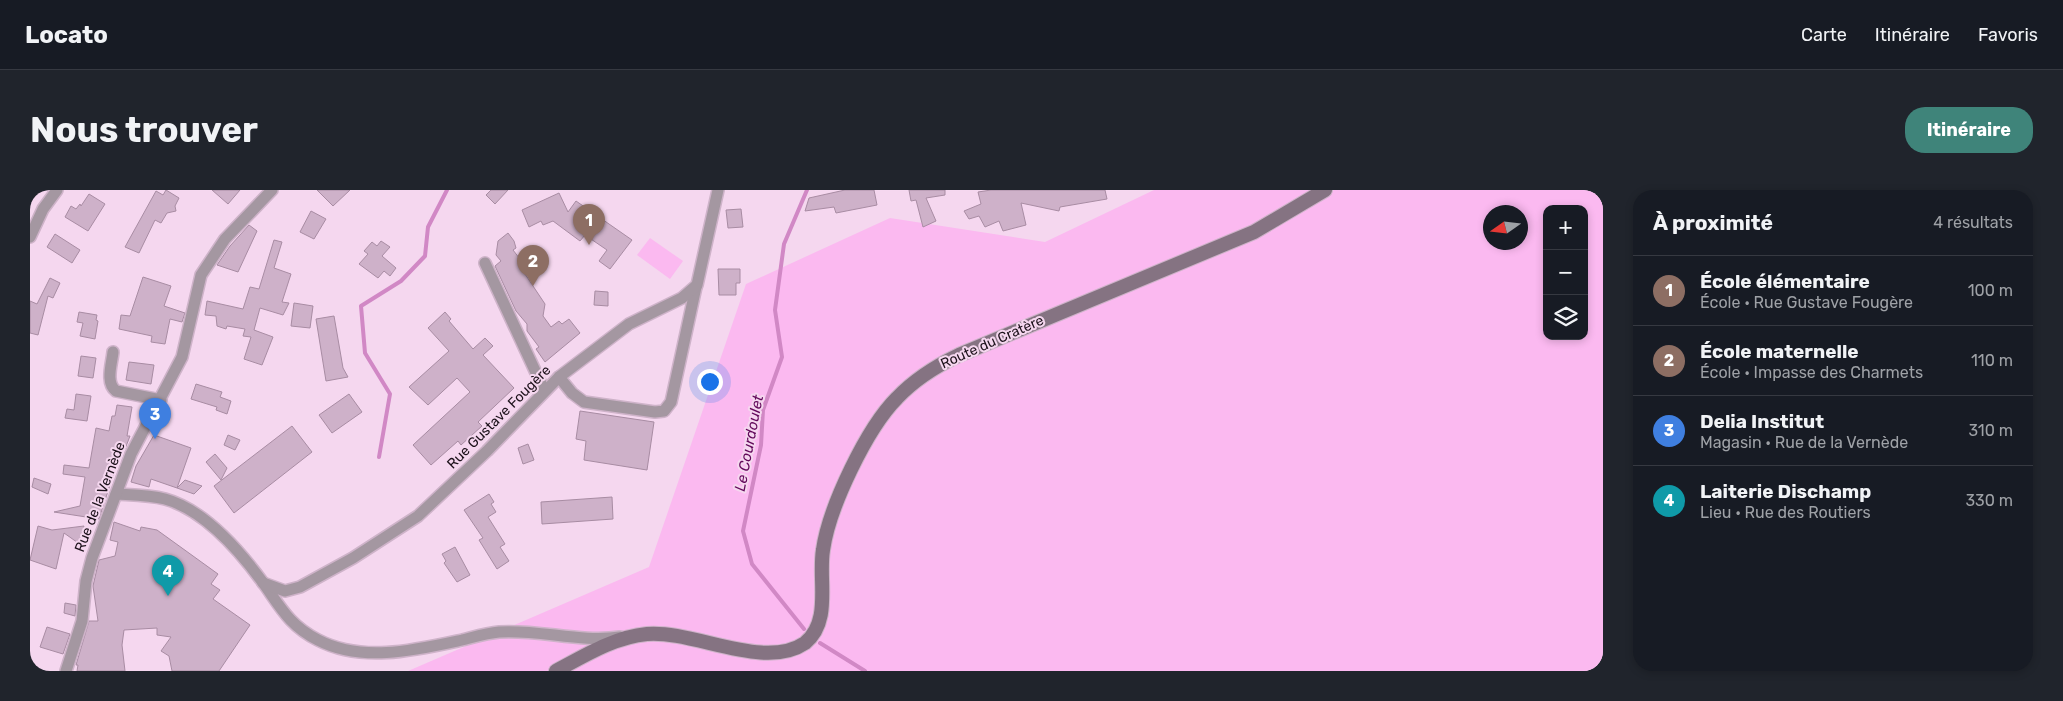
<!DOCTYPE html>
<html lang="fr">
<head>
<meta charset="utf-8">
<style>
  body { margin:0; font-family:Rubik,sans-serif; background:#20242c; color:#f1f3f6 }
  .controls { position:absolute; right:15px; top:15px; display:grid; overflow:hidden; border-radius:10px; box-shadow:0 2px 8px #0003 }
  .controls button { width:45px; height:45px; display:grid; place-items:center; padding:0; border:0; border-bottom:1px solid #363941; background:#171b24; color:#f1f3f6; font:25px sans-serif }
  .compass { position:absolute; left:1453px; top:15px; width:45px; height:45px; border-radius:50%; background:#171b24; box-shadow:0 2px 8px #0003; rotate:256deg }
  .you { position:absolute; left:679px; top:191px; width:18px; height:18px; margin:-12px; border:4px solid #fff; border-radius:50%; background:#1a73e8; box-shadow:0 0 0 8px #1a73e833 }
  .badge { display:grid; place-items:center; width:32px; height:32px; border-radius:50%; background:#3f847a; color:#fff; font-size:16px; font-weight:700 }
  .pin { position:absolute; translate:-50% -41px; filter:drop-shadow(0 1px 2px #0008) }
  .pin::after { content:''; position:absolute; top:26px; width:18px; height:15px; background:inherit; clip-path:polygon(0 0,100% 0,50% 100%) }
  .list { margin:0; padding:0; list-style:none }
  h2 { display:flex; justify-content:space-between; align-items:center; height:65px; margin:0; padding:0 20px; font-size:21px }
  h2 small { font-size:16px; font-weight:400; color:#9ea1a6 }
  .list li { display:grid; grid-template-columns:32px 1fr auto; gap:15px; align-items:center; box-sizing:border-box; height:70px; padding:0 20px; border-top:1px solid #363941 }
  .list b { display:block; font-size:19px; white-space:nowrap }
  .list p { margin:0; font-size:16px; white-space:nowrap; color:#9ea1a6 }
  .list em { font-size:16px; font-style:normal; color:#9ea1a6 }
  .icon { flex:none; width:28px; height:28px; fill:none; stroke:currentColor; stroke-width:2; stroke-linecap:round; stroke-linejoin:round }
  .map { position:relative; flex:none; width:1573px; height:481px; overflow:hidden; border-radius:20px }
  header { display:flex; align-items:center; gap:30px; box-sizing:border-box; height:70px; padding:0 25px; background:#171b24; border-bottom:1px solid #363941 }
  header strong { font-size:24px }
  nav { display:flex; gap:28px; margin-inline-start:auto; font-size:18px }
  .intro { display:flex; align-items:center; justify-content:space-between; box-sizing:border-box; height:120px; padding:0 30px }
  h1 { margin:0; font-size:35px }
  .button { padding:12px 22px; border-radius:20px; background:#3f847a; color:#fff; font-size:18px; font-weight:700 }
  main { display:flex; gap:30px; padding:0 30px }
  aside { flex:1; background:#171b24; border-radius:20px; box-shadow:0 2px 8px #0003 }
  .map>svg:first-child { display:block }
  .green { fill:#fbb9f0; fill-rule:evenodd }
  .lines { fill:none; stroke-linecap:round; stroke-linejoin:round }
  .stream { stroke:#d188c5; stroke-width:4 }
  .building { fill:#ceb1c9; stroke:#a88ca3 }
  .minor-casing { stroke:#ceb3c9; stroke-width:14 }
  .secondary-casing { stroke:#ceb3c9; stroke-width:16 }
  .minor { stroke:#a497a1; stroke-width:11 }
  .secondary { stroke:#857382; stroke-width:14 }
  .labels { text-anchor:middle; dominant-baseline:central; stroke-width:4; stroke-linejoin:round; paint-order:stroke }
  .street-label { font-size:14px; fill:#1c111a; stroke:#f5d7ef }
  .water-label { font-size:15px; font-style:italic; fill:#62085a; stroke:#f5d7ef }
</style>
</head>
<body>
<header>
<strong>Locato</strong>
<nav><a>Carte</a><a>Itinéraire</a><a>Favoris</a></nav>
</header>
<div class="intro"><h1>Nous trouver</h1><a class="button">Itinéraire</a></div>
<main>
<div class="map">
<svg width="1573" height="481" viewBox="0 0 1573 481">
  <rect width="100%" height="100%" fill="#f5d7ef"/>
  <g class="green">
    <path d="M1124 0H1573V481H378L619 377 716 94 860 28 1015 52ZM1517 19H1554V146H1517ZM1460 22H1490V52H1460Z"/>
    <polygon points="620,48 653,71 640,89 607,65"/>
  </g>
  <g class="lines">
    <g class="stream">
      <polyline points="349,267 360,204 335,163 331,116 371,91 395,66 398,37 417,0"/>
      <polyline points="774,439 722,374 713,341 731,255 733,220 752,167 745,120 754,54 777,0"/>
      <polyline points="790,453 835,481"/>
    </g>
  </g>
  <g class="building">
    <polygon points="136,0 149,8 145,16 146,21 137,23 131,33 125,30 109,63 95,57 126,1 133,5"/>
    <polygon points="182,0 210,0 198,14"/>
    <polygon points="287,0 320,0 303,16"/>
    <polygon points="461,0 478,0 465,14 456,5"/>
    <polygon points="815,0 844,0 847,15 806,23 804,17 775,21 779,8"/>
    <polygon points="879,0 915,0 915,5 896,8 906,31 893,37 886,10 881,11"/>
    <polygon points="961,0 1075,0 1077,9 1030,17 1029,21 991,13 996,35 973,41 969,31 955,37 949,26 939,29 934,21 951,14 948,2"/>
    <polygon points="529,3 538,22 546,11 602,50 580,79 569,71 577,60 555,45 550,51 523,31 513,35 511,31 499,37 492,20"/>
    <polygon points="59,4 75,14 58,41 35,27 41,16 46,19 50,14 51,16"/>
    <polygon points="711,19 713,37 698,38 696,20"/>
    <polygon points="281,21 296,29 284,49 270,42"/>
    <polygon points="219,35 227,41 208,82 187,75 200,56"/>
    <polygon points="478,43 484,51 486,58 483,60 493,73 503,73 493,81 515,114 513,126 521,137 529,131 532,134 539,129 550,143 515,172 506,159 509,157 497,141 497,134 486,121 465,76 471,71 466,65 468,51"/>
    <polygon points="25,44 50,60 42,73 17,57"/>
    <polygon points="244,50 252,52 244,78 261,84 252,112 259,113 253,125 230,118 224,140 243,147 232,175 214,169 221,147 213,146 215,139 197,136 196,139 187,136 186,126 175,125 177,111 213,119 220,97 229,99"/>
    <polygon points="351,51 360,57 352,66 366,78 360,86 354,81 348,88 329,74 338,64 334,61 342,52 347,56"/>
    <polygon points="688,79 710,79 710,93 706,93 706,105 689,105"/>
    <polygon points="113,87 141,96 134,116 155,123 152,132 140,129 135,154 121,152 122,146 89,139 91,125 100,126"/>
    <polygon points="20,88 30,93 23,108 18,106 8,145 0,143 0,111 7,114"/>
    <polygon points="565,101 578,102 578,116 564,115"/>
    <polygon points="264,113 283,116 280,138 261,136"/>
    <polygon points="49,122 67,125 66,130 68,131 65,149 50,146 53,133 47,132"/>
    <polygon points="415,122 421,129 419,131 443,159 455,148 463,156 453,165 484,198 448,232 452,236 431,255 428,251 401,275 383,255 440,202 427,188 398,215 379,197 419,161 398,138"/>
    <polygon points="304,126 313,178 318,187 296,191 286,129"/>
    <polygon points="51,166 66,168 63,188 48,186"/>
    <polygon points="99,172 124,175 121,194 96,190"/>
    <polygon points="166,194 192,202 190,207 201,211 197,224 186,220 187,217 161,209"/>
    <polygon points="46,204 61,206 57,231 35,228 37,219 44,220"/>
    <polygon points="319,204 332,222 302,243 289,225"/>
    <polygon points="87,215 102,217 97,246 100,246 95,259 92,258 69,329 24,322 50,316 55,287 33,284 34,275 59,278 66,238 79,241 82,226 85,226"/>
    <polygon points="550,221 624,232 617,280 554,270 556,251 546,249"/>
    <polygon points="262,236 282,262 204,323 184,296"/>
    <polygon points="124,245 161,258 147,298 121,289 119,297 101,292 106,276"/>
    <polygon points="198,245 210,250 205,260 194,255"/>
    <polygon points="498,254 504,270 493,274 488,258"/>
    <polygon points="185,264 197,278 191,290 176,272"/>
    <polygon points="4,288 21,294 18,304 2,297"/>
    <polygon points="155,290 172,296 164,304 147,298"/>
    <polygon points="459,304 464,312 461,314 466,322 458,327 475,354 470,357 479,371 467,379 449,350 453,348 434,320"/>
    <polygon points="582,307 583,329 512,334 511,312"/>
    <polygon points="84,332 110,341 111,337 127,340 188,384 181,394 190,400 183,409 220,435 189,481 142,481 139,466 131,461 141,447 127,445 127,438 94,440 92,455 95,481 47,481 48,475 46,475 59,431 68,431 63,396 69,370 85,366 88,352 80,350"/>
    <polygon points="8,336 22,340 54,336 51,355 34,343 26,379 0,370"/>
    <polygon points="425,357 440,385 427,392 414,373 416,371 412,364"/>
    <polygon points="35,413 46,415 45,426 34,423"/>
    <polygon points="17,437 40,444 33,464 10,457"/>
  </g>
  <g class="lines">
    <defs>
      <g id="minor">
        <polyline points="0,47 13,19 27,0"/>
        <polyline points="455,73 514,200"/>
        <path d="M83 162C82 173 75 193 86 201L131 210"/>
        <polyline points="529,187 542,203 554,212 625,222 634,221 641,212 666,97"/>
        <path d="M86 304C102 305 119 305 135 309 175 320 210 361 234 394 251 418 260 436 288 450 332 473 386 460 432 450 444 447 457 443 469 442 509 439 550 453 590 447"/>
        <polyline points="233,393 255,401 270,397 323,368 388,326 457,261 529,187 599,134 652,108 667,95 688,0"/>
        <polyline points="36,481 52,431 56,391 62,368 101,264 152,167 171,85 195,49 242,0"/>
      </g>
      <path id="secondary" d="M526 481C554 466 584 447 617 444 664 440 734 481 775 453 802 431 788 390 793 360 799 317 837 238 867 208 885 189 906 176 929 165L1224 42 1295 0"/>
    </defs>
    <use href="#minor" class="minor-casing"/>
    <use href="#secondary" class="secondary-casing"/>
    <use href="#minor" class="minor"/>
    <use href="#secondary" class="secondary"/>
  </g>
  <g class="labels">
    <g class="street-label">
      <text transform="translate(962 152) rotate(-24)">Route du Cratère</text>
      <text transform="translate(469 227) rotate(-45)">Rue Gustave Fougère</text>
      <text transform="translate(70 307) rotate(-69)">Rue de la Vernède</text>
    </g>
    <g class="water-label">
      <text transform="translate(719 253) rotate(-79)">Le Courdoulet</text>
    </g>
  </g>
</svg>
<div class="controls">
<button>+</button>
<button>−</button>
<button><svg class="icon" aria-label="layers" viewBox="0 0 24 24"><path d="M12 4l9 5-9 5-9-5zM3 14l9 5 9-5"/></svg></button>
</div>
<svg class="compass" viewBox="-18 -18 36 36"><path d="M0-13l5 13h-10z" fill="#e53935"/><path d="M0 13l5-13h-10z" fill="#9ea1a6"/></svg>
<div class="you"></div>
<div class="pin badge" style="left:559px;top:55px;background:#8d6e63">1</div>
<div class="pin badge" style="left:503px;top:96px;background:#8d6e63">2</div>
<div class="pin badge" style="left:125px;top:249px;background:#3f7fe0">3</div>
<div class="pin badge" style="left:138px;top:406px;background:#0f9aa8">4</div>
</div>
<aside>
<h2>À proximité<small>4 résultats</small></h2>
<ul class="list">
<li><span class="badge" style="background:#8d6e63">1</span><div><b>École élémentaire</b><p>École · Rue Gustave Fougère</p></div><em>100 m</em></li>
<li><span class="badge" style="background:#8d6e63">2</span><div><b>École maternelle</b><p>École · Impasse des Charmets</p></div><em>110 m</em></li>
<li><span class="badge" style="background:#3f7fe0">3</span><div><b>Delia Institut</b><p>Magasin · Rue de la Vernède</p></div><em>310 m</em></li>
<li><span class="badge" style="background:#0f9aa8">4</span><div><b>Laiterie Dischamp</b><p>Lieu · Rue des Routiers</p></div><em>330 m</em></li>
</ul>
</aside>
</main>
</body>
</html>
